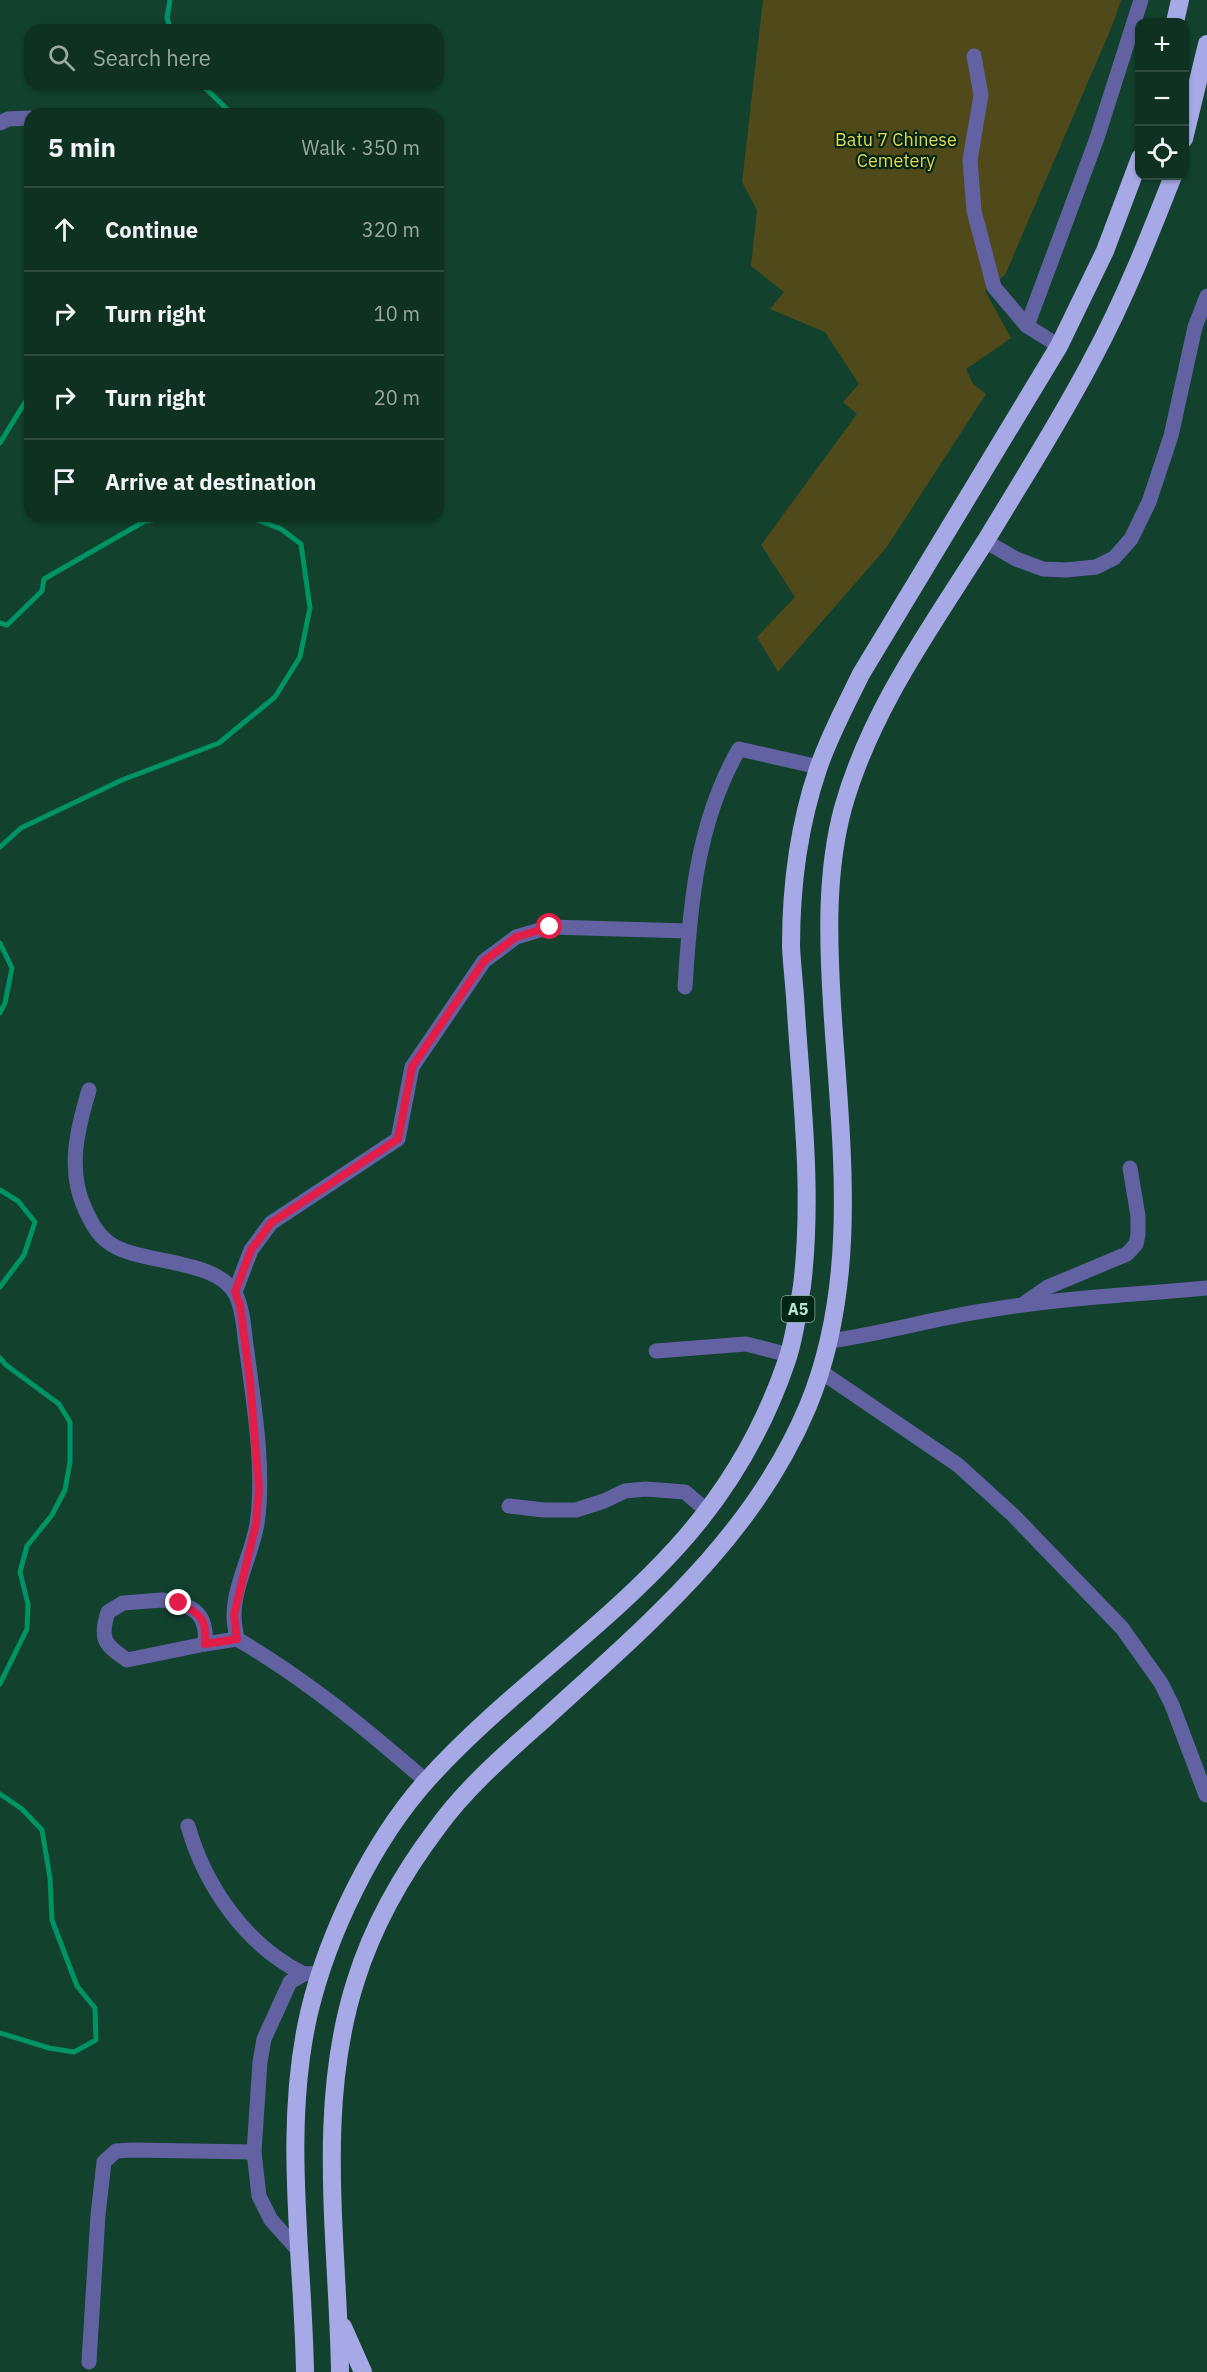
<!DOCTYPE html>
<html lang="en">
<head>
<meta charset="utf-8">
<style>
  body { margin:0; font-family:"IBM Plex Sans",sans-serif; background:#17392a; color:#f1f3f6 }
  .controls { position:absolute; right:18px; top:18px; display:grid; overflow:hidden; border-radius:12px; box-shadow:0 2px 4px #0004 }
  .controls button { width:54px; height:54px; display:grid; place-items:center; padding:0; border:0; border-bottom:2px solid #2e4c40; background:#0e3122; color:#f1f3f6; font:30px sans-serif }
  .stop { position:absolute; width:18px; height:18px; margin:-14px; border:4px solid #e11d48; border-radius:50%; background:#fff }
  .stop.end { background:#e11d48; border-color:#fff; box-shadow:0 2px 6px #0008 }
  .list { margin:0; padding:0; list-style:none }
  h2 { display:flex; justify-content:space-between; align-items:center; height:78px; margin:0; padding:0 24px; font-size:26px }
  h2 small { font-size:20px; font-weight:400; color:#9ba9a5 }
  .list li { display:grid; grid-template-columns:39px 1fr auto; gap:18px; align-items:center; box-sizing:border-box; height:84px; padding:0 24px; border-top:2px solid #2e4c40 }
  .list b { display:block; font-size:22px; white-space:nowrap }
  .list em { font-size:20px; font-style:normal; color:#9ba9a5 }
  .icon { flex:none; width:33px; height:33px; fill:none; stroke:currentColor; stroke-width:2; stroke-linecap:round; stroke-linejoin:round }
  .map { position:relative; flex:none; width:1207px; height:2372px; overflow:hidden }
  .search { position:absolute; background:#0e3122; box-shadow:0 2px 4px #0004; left:24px; top:24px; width:420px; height:66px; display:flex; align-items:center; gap:15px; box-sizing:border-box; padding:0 21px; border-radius:18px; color:#9ba9a5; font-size:22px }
  .panel { position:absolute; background:#0e3122; box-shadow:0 2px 4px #0004; left:24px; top:108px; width:420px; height:414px; border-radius:18px }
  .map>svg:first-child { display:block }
  .green { fill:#504a1a }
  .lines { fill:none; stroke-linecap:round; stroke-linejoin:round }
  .stream { stroke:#009365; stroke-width:5 }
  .minor { stroke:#6262a2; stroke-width:15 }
  .highway { stroke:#a7a9e7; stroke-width:18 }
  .route { stroke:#e11d48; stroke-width:8 }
  .labels { text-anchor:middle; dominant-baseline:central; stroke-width:4.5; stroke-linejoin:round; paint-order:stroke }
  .shield { fill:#012617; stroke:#84ab98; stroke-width:1.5 }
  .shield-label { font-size:16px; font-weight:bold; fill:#bce4d0 }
  .park-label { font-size:18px; fill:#e5d44e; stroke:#012617 }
</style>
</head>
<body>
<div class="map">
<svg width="1207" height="2372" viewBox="0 0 1207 2372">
  <rect width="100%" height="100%" fill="#12412e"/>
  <polygon class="green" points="763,0 1121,0 1112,26 1005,275 985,291 1011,338 966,369 973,384 986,394 886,548 778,672 757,637 795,597 761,545 857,414 843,402 859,384 825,332 770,309 784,292 751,266 757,210 742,182"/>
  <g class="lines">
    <g class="stream">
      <polyline points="170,0 167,18 171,30"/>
      <polyline points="201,84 232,114"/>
      <polyline points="0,443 30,394"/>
      <polyline points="0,623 7,625 42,591 44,579 145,521 179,516"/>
      <polyline points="0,847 21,828 122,780 219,743 275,697 300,657 310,608 301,544 281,529 247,516"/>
      <polyline points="0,943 12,968 5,1003 0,1013"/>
      <polyline points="0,1190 18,1201 35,1222 24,1255 0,1287"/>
      <polyline points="0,1358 6,1365 59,1404 70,1422 70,1462 65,1490 52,1515 27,1546 20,1572 28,1604 27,1629 0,1684"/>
      <polyline points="0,1794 22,1809 42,1830 50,1878 52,1920 77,1986 95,2008 96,2040 74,2052 49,2048 0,2033"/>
    </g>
    <g class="minor">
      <polyline points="974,56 981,95 970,160 974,211 994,287 1027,326"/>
      <polyline points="0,123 8,119 30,118"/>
      <polyline points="1059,346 1027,326 1097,138 1141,0"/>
      <polyline points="985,541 1016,559 1043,569 1066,570 1096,567 1114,558 1131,539 1149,502 1171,436 1195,327 1207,296"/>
      <path d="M685 987C690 904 697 822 739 749L819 767"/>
      <path d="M89 1090C77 1130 67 1170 85 1209 91 1222 97 1234 108 1242 136 1265 217 1257 236 1295 244 1312 244 1334 247 1352 254 1406 265 1470 257 1524 252 1554 234 1585 234 1616 234 1624 236 1631 237 1639 306 1679 366 1729 426 1781"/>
      <polyline points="235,1292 251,1250 271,1223 398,1139 412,1067 484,961 516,937 550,927 689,931"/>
      <polyline points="1025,1303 1048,1287 1127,1254 1136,1244 1138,1234 1138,1216 1130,1168"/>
      <path d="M829 1341C881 1334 931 1319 983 1311 1057 1298 1132 1295 1207 1288"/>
      <polyline points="656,1351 746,1344 789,1355"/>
      <polyline points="820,1371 958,1465 1013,1515 1122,1628 1161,1683 1172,1705 1206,1795"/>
      <polyline points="509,1506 544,1510 576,1510 604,1501 625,1491 646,1489 685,1492 706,1510"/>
      <path d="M162 1600C191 1605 208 1611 205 1644L127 1660C105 1645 99 1639 108 1612L123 1603Z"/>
      <polyline points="205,1644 237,1639"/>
      <path d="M188 1826C205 1886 246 1946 304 1974"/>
      <polyline points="299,2251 271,2220 259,2196 254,2152 260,2062 264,2039 290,1982 304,1974 320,1973"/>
      <polyline points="89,2362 98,2215 104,2162 116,2151 133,2150 254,2152"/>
    </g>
    <g class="highway">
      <polyline points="1175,22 1180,0"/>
      <polyline points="1184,139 1207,44"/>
      <polyline points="343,2327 363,2372"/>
      <path d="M305 2372C303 2254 282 2130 309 2013 328 1933 373 1840 428 1779 504 1695 601 1631 677 1547 726 1493 764 1428 787 1360 795 1337 798 1310 802 1286 813 1194 802 1104 796 1012 795 990 792 968 791 946 791 887 799 825 818 769 829 736 846 705 861 674L1059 346 1105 251 1140 158"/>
      <path d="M340 2372C338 2242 315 2107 356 1980 373 1926 403 1873 437 1828 465 1789 504 1755 540 1723 644 1627 752 1540 808 1406 861 1278 840 1137 832 1004 828 939 826 871 843 808 871 708 934 623 988 537 1024 477 1062 418 1094 356 1125 298 1149 237 1173 176"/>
    </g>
  </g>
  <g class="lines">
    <path class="route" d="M179 1603C201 1614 207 1619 205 1644L237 1639 234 1615 256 1524 259 1489 250 1381 240 1305 235 1292 251 1250 271 1223 398 1139 412 1067 484 961 516 937 550 927"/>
  </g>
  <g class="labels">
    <rect class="shield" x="781.5" y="1296" width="33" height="26" rx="4.5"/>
    <g class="shield-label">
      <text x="798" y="1309">A5</text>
    </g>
    <g class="park-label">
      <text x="896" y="139">Batu 7 Chinese<tspan x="896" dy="21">Cemetery</tspan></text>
    </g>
  </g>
</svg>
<div class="controls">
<button>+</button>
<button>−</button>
<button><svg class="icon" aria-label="locate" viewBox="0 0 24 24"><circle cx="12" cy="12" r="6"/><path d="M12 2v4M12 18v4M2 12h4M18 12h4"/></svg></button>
</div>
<div class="stop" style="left:550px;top:927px"></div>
<div class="stop end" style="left:179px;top:1603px"></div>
<div class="search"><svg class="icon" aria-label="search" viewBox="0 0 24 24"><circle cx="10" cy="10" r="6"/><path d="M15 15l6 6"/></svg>Search here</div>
<section class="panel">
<h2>5 min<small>Walk · 350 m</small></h2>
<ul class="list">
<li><svg class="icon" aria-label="ahead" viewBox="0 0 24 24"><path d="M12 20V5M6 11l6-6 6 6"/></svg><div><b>Continue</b></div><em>320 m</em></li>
<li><svg class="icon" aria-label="right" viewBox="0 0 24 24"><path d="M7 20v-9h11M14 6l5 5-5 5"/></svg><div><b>Turn right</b></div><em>10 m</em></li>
<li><svg class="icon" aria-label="right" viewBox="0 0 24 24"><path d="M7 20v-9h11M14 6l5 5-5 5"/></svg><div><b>Turn right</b></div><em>20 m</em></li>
<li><svg class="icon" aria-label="arrive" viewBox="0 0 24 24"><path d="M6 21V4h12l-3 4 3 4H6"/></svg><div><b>Arrive at destination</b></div></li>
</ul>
</section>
</div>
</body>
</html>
